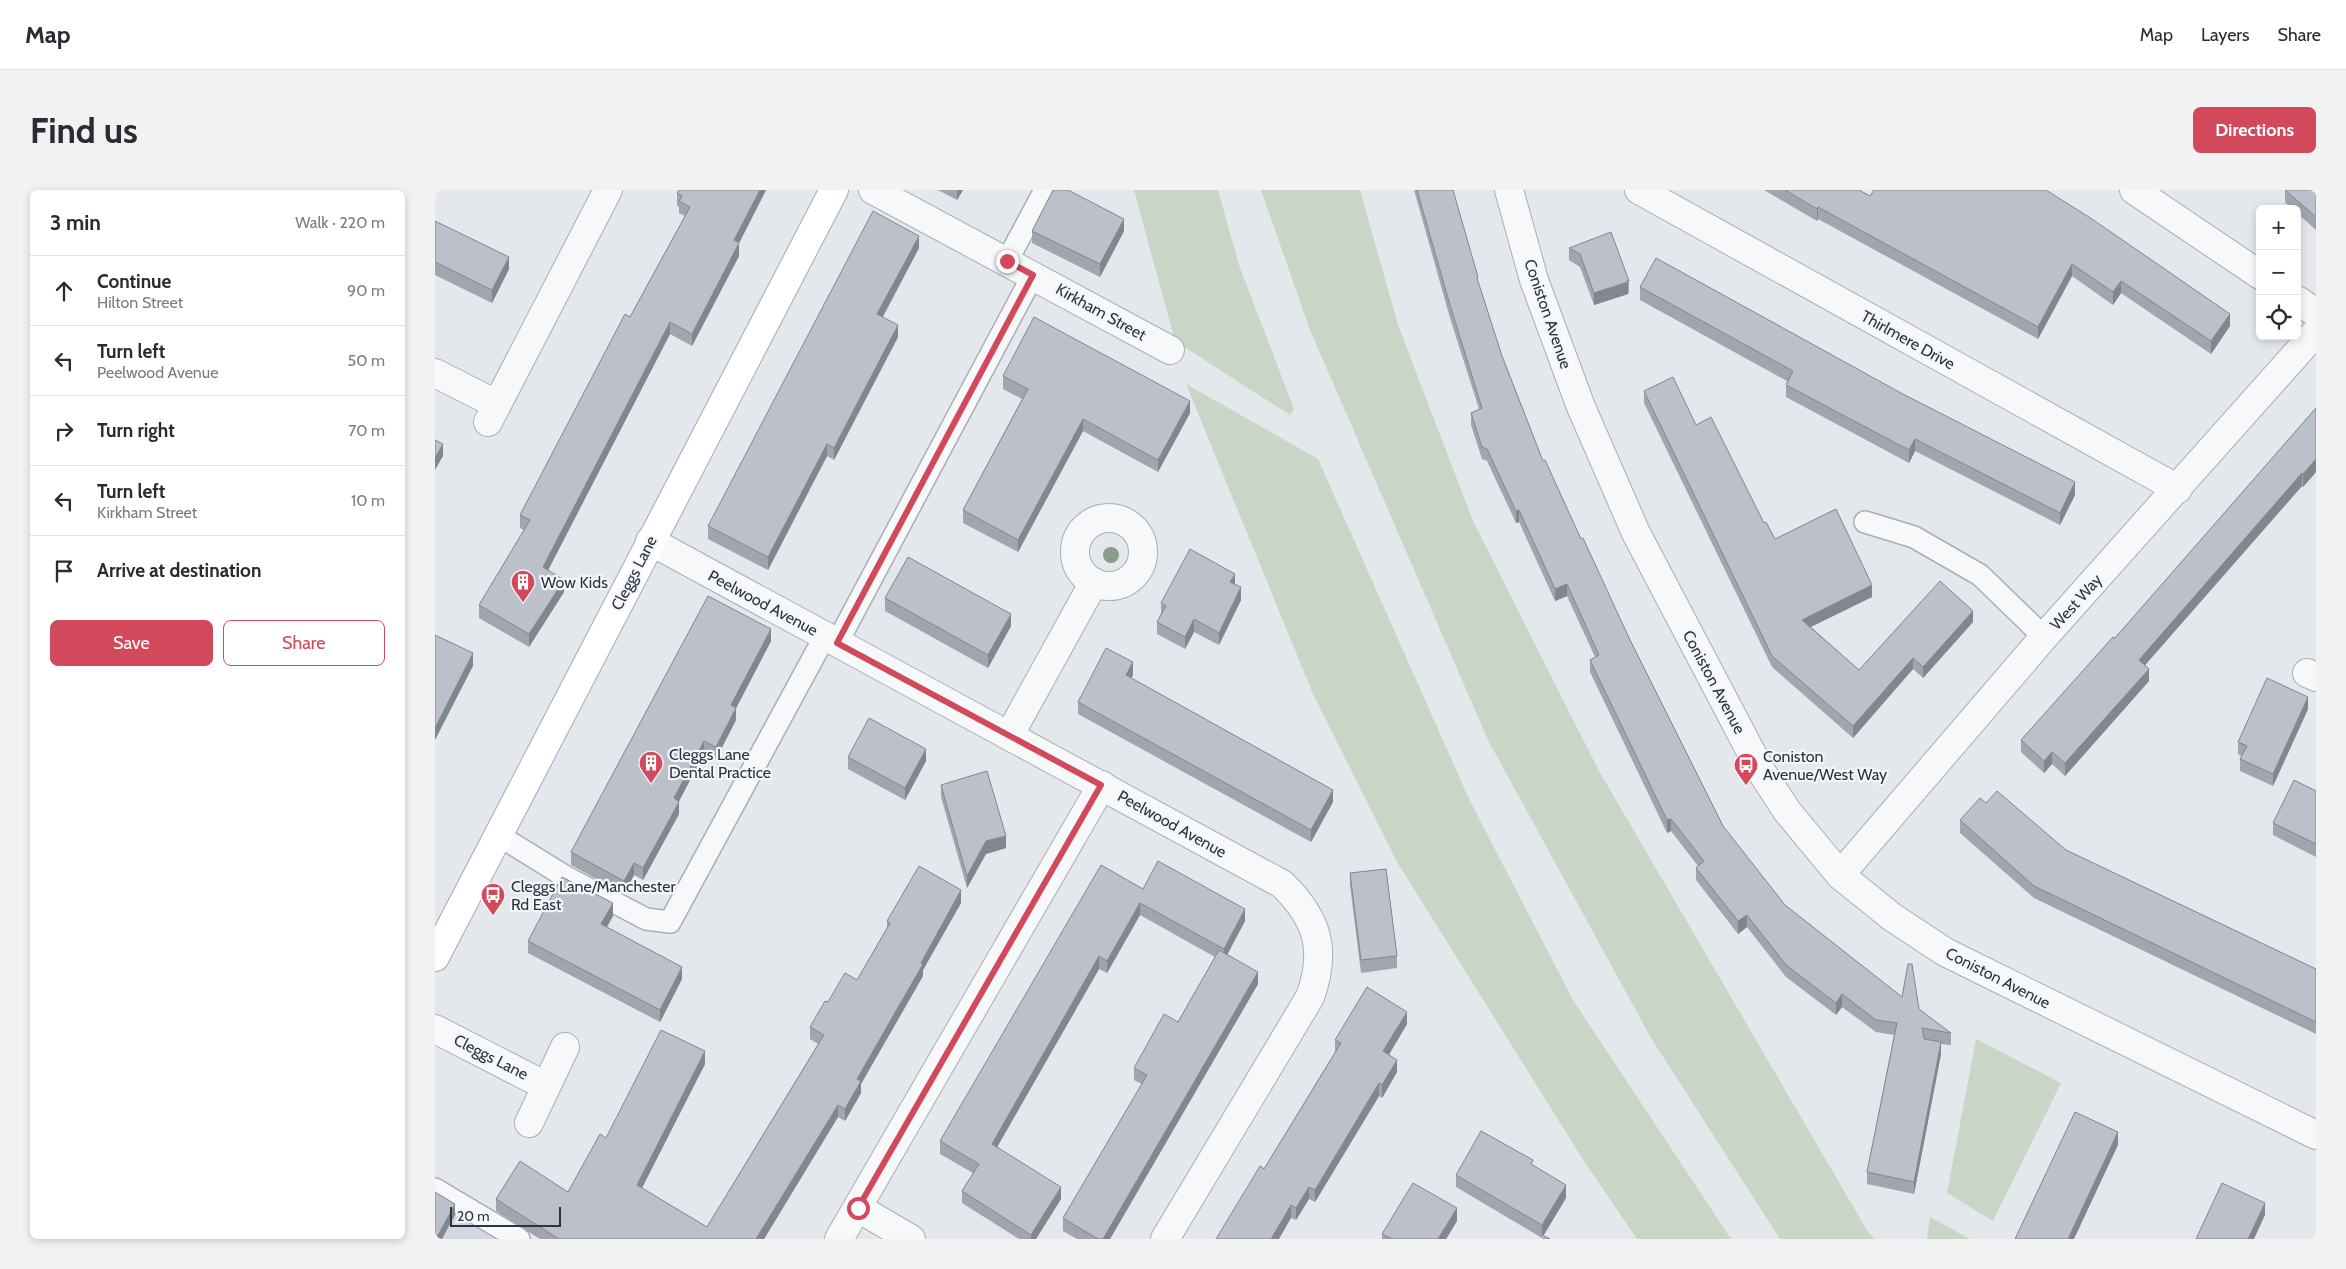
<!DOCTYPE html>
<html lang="en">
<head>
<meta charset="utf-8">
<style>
  body { margin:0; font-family:Cabin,sans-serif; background:#f2f2f3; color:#2b2b33 }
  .controls { position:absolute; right:15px; top:15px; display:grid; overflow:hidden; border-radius:8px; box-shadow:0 2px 8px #0003 }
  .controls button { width:45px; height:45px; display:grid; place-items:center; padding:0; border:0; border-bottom:1px solid #e1e1e2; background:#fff; color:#2b2b33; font:25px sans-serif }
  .scale { position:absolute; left:15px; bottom:12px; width:111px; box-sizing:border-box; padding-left:5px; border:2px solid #2b3445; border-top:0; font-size:14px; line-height:18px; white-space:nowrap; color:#2b3445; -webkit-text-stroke:4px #f4f6f9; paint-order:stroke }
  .stop { position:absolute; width:15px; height:15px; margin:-11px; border:4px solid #d1495b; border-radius:50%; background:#fff }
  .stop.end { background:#d1495b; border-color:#fff; box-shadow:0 1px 5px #0008 }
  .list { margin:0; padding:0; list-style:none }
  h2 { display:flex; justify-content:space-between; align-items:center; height:65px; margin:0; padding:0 20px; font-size:21px }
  h2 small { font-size:16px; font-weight:400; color:#7c7c81 }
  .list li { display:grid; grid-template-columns:32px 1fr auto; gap:15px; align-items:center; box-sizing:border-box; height:70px; padding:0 20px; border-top:1px solid #e1e1e2 }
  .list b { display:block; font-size:19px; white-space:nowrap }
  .list p { margin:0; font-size:16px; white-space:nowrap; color:#7c7c81 }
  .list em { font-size:16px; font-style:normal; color:#7c7c81 }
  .actions { display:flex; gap:10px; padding:15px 20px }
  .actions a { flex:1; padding:11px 0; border:1px solid #d1495b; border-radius:8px; text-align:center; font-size:18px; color:#d1495b }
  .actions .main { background:#d1495b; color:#fff }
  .icon { flex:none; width:28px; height:28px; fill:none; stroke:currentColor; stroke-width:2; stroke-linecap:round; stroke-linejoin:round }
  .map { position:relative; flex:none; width:1881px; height:1049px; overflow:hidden; border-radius:8px }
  header { display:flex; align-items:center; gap:30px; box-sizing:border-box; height:70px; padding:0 25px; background:#fff; border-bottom:1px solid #e1e1e2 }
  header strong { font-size:24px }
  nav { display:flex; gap:28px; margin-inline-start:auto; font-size:18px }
  .intro { display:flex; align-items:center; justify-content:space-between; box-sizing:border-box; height:120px; padding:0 30px }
  h1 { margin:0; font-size:35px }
  .button { padding:12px 22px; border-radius:8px; background:#d1495b; color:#fff; font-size:18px; font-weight:700 }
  main { display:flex; gap:30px; padding:0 30px }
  aside { flex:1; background:#fff; border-radius:8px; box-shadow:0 2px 8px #0003 }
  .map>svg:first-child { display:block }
  .built { fill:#d2d6de }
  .green { fill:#c9d6c5 }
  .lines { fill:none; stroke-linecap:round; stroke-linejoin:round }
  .service-casing { stroke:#a9aeb7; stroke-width:24 }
  .minor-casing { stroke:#a9aeb7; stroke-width:30 }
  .primary-casing { stroke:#a3abb8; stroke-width:30 }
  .service { stroke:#f7f8fa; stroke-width:21 }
  .minor { stroke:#f7f8fa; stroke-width:28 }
  .primary { stroke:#fff; stroke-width:28 }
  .tree { fill:#899d89 }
  .wall { fill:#a1a5ae }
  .shaded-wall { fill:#83868d }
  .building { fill:#bbc0ca; stroke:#83868d }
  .route { stroke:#d1495b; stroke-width:6 }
  .labels { text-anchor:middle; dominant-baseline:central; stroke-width:4.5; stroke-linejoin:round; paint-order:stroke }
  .street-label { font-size:16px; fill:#2b3445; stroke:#f4f6f9 }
  .poi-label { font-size:16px; fill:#2b3445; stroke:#f4f6f9; text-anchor:start }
</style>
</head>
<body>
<header>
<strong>Map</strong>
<nav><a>Map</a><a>Layers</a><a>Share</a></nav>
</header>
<div class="intro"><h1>Find us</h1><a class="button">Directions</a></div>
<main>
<aside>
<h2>3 min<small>Walk · 220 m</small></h2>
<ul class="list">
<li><svg class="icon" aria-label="ahead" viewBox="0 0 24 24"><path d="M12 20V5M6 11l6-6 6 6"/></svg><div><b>Continue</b><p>Hilton Street</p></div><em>90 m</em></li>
<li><svg class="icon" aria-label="left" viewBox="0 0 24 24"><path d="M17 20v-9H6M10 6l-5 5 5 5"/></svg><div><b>Turn left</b><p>Peelwood Avenue</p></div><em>50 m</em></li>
<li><svg class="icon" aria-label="right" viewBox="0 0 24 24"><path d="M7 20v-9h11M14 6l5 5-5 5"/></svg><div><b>Turn right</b></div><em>70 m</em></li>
<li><svg class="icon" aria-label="left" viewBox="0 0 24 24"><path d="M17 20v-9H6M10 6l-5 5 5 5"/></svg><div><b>Turn left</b><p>Kirkham Street</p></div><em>10 m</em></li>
<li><svg class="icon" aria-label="arrive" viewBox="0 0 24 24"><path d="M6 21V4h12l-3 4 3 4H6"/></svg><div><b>Arrive at destination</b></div></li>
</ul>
<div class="actions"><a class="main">Save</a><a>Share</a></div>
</aside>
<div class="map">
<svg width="1881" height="1049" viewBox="0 0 1881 1049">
  <rect width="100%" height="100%" fill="#e4e7ec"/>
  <polygon class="built" points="0,991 98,1049 0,1049"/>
  <g class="green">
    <polygon points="699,0 783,0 804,75 859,219 855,225 740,151"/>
    <polygon points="826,0 925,0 963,135 1038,331 1164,581 1433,1042 1440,1049 1345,1049 1216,848 1053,550 875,140"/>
    <polygon points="751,194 883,269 1035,611 1138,810 1296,1049 1202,1049 1147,968 962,672 878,504"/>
    <polygon points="1541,849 1626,893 1558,1031 1512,1003"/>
    <polygon points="1495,1027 1535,1049 1492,1049"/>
  </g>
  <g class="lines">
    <defs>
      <g id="service">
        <polyline points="572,71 610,0"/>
        <polyline points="1430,332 1479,347 1545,385 1609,447"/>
        <polyline points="402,453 598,85"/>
        <polyline points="63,645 131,687 211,729 235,732 390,446"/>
        <polyline points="0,999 84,1049"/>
      </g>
      <g id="minor">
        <polyline points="438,0 735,160"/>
        <polyline points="1074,0 1099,90 1146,217 1201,343 1326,581 1352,621 1405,685 1457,727 1510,762 1881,945"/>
        <polyline points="1204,0 1743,299"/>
        <polyline points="1699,0 1825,85"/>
        <polyline points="1862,110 1881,123"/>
        <polyline points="0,183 61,214"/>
        <polyline points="53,232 173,0"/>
        <circle cx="674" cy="362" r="34"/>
        <path d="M215 351 847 694C883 729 892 760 875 807L730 1049"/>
        <polyline points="1872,483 1881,487"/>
        <polyline points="574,546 659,392"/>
        <polyline points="1405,685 1609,447 1881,142"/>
        <polyline points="0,839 111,896"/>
        <polyline points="94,933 130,857"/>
        <polyline points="423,1018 476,1049"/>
        <polyline points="404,1049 667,595"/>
      </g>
      <polyline id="primary" points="0,767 399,0"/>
    </defs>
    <use href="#service" class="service-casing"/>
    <use href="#minor" class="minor-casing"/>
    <use href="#primary" class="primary-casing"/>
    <use href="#service" class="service"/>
    <use href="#minor" class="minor"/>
    <use href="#primary" class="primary"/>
  </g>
  <circle class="tree" cx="676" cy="365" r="8"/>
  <g class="wall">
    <polygon points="244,0 331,0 304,53 304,66 257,156 235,144 113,380 129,402 94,457 44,428 44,415 89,340 85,338 85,325 195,127 250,26 244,23 244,17 242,16 242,3"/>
    <polygon points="503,0 528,0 522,10"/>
    <polygon points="979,0 1018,0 1043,94 1067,166 1108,271 1195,450 1288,636 1350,715 1467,807 1516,843 1516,855 1506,854 1506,864 1479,1004 1432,994 1432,982 1459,845 1441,842 1407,817 1401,825 1351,787 1312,737 1303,744 1261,690 1261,678 1263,676 1236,641 1232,643 1155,482 1155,470 1160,467 1132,406 1120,411 1084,332 1081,333 1052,271 1047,269 1036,235 1036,223 1044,219 1015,128"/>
    <polygon points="1329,0 1424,0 1435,6 1611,0 1795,136 1776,164 1686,103 1678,115 1637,86 1603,149 1383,29 1382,31"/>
    <polygon points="1850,0 1881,0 1881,40 1862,23 1862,19 1857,19 1850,12"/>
    <polygon points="0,31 74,79 57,113 0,85"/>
    <polygon points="597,41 689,41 665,87 597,53"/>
    <polygon points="484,58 448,127 463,147 399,270 392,266 333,380 273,349 273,336"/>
    <polygon points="1134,58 1194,91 1194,103 1193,103 1193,104 1159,115 1145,77 1134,70"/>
    <polygon points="1205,97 1640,305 1625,335 1480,261 1474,273 1351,207 1351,195 1352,191 1205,110"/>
    <polygon points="568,186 755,223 723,282 648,241 583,362 528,333 528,320 587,209 568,199"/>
    <polygon points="1209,201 1261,235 1340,349 1437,407 1376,437 1424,480 1538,432 1488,488 1478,479 1418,548 1337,477 1209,213"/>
    <polygon points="1881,218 1881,282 1868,297 1867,296 1710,475 1714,491 1630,586 1617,574 1609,583 1586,562 1586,550 1680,448"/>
    <polygon points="800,394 806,410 784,455 759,442 750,459 722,444 722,432 726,424 726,413"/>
    <polygon points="450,408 576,436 553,478 450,421"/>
    <polygon points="336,451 301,518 301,530 281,569 269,563 244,611 244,624 208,690 199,685 189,704 136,675 136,662"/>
    <polygon points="698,485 696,488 898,612 876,652 643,524 643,512"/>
    <polygon points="1873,519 1838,596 1805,581 1805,569 1807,566 1803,564 1803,552"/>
    <polygon points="413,567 491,571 470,610 413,579"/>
    <polygon points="506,595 571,658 551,664 532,698 506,607"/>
    <polygon points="1881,601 1881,667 1838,645 1838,633"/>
    <polygon points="1551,613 1631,660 1881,779 1881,844 1599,708 1525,643 1525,630"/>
    <polygon points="915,683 962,766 962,778 926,783 915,695"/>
    <polygon points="708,699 810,731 792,764 823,794 675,1049 642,1049 628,1041 628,1028 707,894 699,890 699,878 743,832 780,767 705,725 672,783 664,779 562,957 626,1009 601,1049 584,1049 527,1013 527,1001 538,983 505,964 505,951"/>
    <polygon points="526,713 488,780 488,786 426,894 426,903 410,931 403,927 329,1049 105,1049 61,1021 61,1009 133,1002 171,948 270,874 206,998 272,1037 383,854 375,849 375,837 393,812 422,790 452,738 452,731"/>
    <polygon points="178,726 172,737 247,789 225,832 93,763 93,751"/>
    <polygon points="972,834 954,865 962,882 947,908 944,906 880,1012 874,1009 861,1030 856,1028 829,979 900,862 900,850"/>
    <polygon points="1098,975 1131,1008 1107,1048 1021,997 1021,985"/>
    <polygon points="1022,1031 1011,1049 947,1049 947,1044"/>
  </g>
  <g class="shaded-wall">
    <polygon points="325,0 331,0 299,63 299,50"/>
    <polygon points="522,0 528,0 522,10"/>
    <polygon points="1383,17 1383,29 1382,31 1382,19"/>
    <polygon points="689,29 689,41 665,87 665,74"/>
    <polygon points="484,46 484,58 442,137 442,124"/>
    <polygon points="304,53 304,66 257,156 257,144"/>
    <polygon points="74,67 74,79 57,113 57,100"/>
    <polygon points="1637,74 1637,86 1603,149 1603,137"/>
    <polygon points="1686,91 1686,103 1678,115 1678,102"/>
    <polygon points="1193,92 1193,104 1159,115 1159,103"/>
    <polygon points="1795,124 1795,136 1776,164 1776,151"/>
    <polygon points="235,132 235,144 108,390 108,377"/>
    <polygon points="463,135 463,147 399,270 399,258"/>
    <polygon points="755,211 755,223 723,282 723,270"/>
    <polygon points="648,229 648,241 583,362 583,350"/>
    <polygon points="1480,249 1480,261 1474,273 1474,260"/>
    <polygon points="8,254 8,266 0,280 0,268"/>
    <polygon points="392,254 392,266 333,380 333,367"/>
    <polygon points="1881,269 1881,282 1868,297 1868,284"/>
    <polygon points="1867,283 1867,296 1704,482 1704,470"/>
    <polygon points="1640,292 1640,305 1625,335 1625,323"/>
    <polygon points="1084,320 1084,332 1081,333 1081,321"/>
    <polygon points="800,384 800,396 795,392"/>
    <polygon points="129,390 129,402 94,457 94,444"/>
    <polygon points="1132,394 1132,406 1120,411 1120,399"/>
    <polygon points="1437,395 1437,407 1367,441 1367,430"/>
    <polygon points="806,397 806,410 784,455 784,443"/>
    <polygon points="1538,421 1538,432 1488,488 1488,477"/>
    <polygon points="576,424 576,436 553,478 553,465"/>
    <polygon points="759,429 759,442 750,459 750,447"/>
    <polygon points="336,439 336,451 296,528 296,515"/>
    <polygon points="38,463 38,476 0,550 0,538"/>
    <polygon points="1478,468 1478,479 1418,548 1418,536"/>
    <polygon points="698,472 698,485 691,498 691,485"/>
    <polygon points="1714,479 1714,491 1630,586 1630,573"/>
    <polygon points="1873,507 1873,519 1838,596 1838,584"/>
    <polygon points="301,518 301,530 281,569 281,557"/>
    <polygon points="269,551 269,563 239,621 239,608"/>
    <polygon points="491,559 491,571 470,610 470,598"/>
    <polygon points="1617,562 1617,574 1609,583 1609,571"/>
    <polygon points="898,600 898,612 876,652 876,640"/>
    <polygon points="244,612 244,624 208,690 208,678"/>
    <polygon points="1236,629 1236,641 1232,643 1232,630"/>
    <polygon points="571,646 571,658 551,664 532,698 532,686 551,651"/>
    <polygon points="199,673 199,685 189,704 189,691"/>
    <polygon points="526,700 526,713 488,780 488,786 426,894 426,903 410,931 410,919 422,889"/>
    <polygon points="178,713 178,726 166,747 166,734"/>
    <polygon points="705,713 705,725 672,783 672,771"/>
    <polygon points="810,719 810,731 789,771 789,759"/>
    <polygon points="1312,725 1312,737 1303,744 1303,731"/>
    <polygon points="664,766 664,779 557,966 557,954"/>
    <polygon points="247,777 247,789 225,832 225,820"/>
    <polygon points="823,782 823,794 675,1049 668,1049"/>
    <polygon points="1407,804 1407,817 1401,825 1401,813"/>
    <polygon points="972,822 972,834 948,874 948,861"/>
    <polygon points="1506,852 1506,864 1479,1004 1479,992"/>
    <polygon points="270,861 270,874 202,1008 202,995"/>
    <polygon points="962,870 962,882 947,908 947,895"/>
    <polygon points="944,893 944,906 880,1012 880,1000"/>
    <polygon points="403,915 403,927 329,1049 321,1049"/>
    <polygon points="1683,942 1683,955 1639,1049 1633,1049"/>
    <polygon points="1131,995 1131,1008 1107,1048 1107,1035"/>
    <polygon points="626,997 626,1009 601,1049 596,1049 596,1045"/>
    <polygon points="874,997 874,1009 861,1030 861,1018"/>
    <polygon points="1830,1013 1830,1025 1819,1049 1813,1049"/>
    <polygon points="20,1014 20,1025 7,1049 1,1049"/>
    <polygon points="856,1015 856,1028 844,1049 836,1049"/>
    <polygon points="1022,1018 1022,1031 1011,1049 1003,1049"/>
  </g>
  <g class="building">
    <polygon points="244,0 325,0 299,50 304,53 257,144 235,132 108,377 129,390 94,444 44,415 95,330 85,325 190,124 195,127 255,17 244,11 247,6 242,3"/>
    <polygon points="618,0 633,0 689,29 665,74 597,41"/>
    <polygon points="982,0 1018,0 1043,87 1042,88 1067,166 1108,271 1110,270 1146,349 1148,348 1195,450 1288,636 1350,715 1467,807 1473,774 1477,774 1484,819 1516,843 1487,838 1489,849 1506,852 1479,992 1432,982 1462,833 1441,830 1407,804 1401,813 1351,775 1312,725 1303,731 1261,678 1269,671 1236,629 1232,630 1155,470 1164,465 1132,394 1120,399 1084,320 1081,321 1052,259 1047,257 1036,223 1047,218 1015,115"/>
    <polygon points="1350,0 1424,0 1435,6 1439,0 1611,0 1657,29 1795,124 1776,151 1686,91 1678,102 1637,74 1603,137 1383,17 1382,19"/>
    <polygon points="1850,0 1881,0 1881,27"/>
    <polygon points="438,21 484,46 442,124 463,135 399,258 392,254 333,367 273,336"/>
    <polygon points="0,31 74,67 57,100 0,72"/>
    <polygon points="1176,42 1194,91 1192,90 1193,92 1159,103 1145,64 1134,58"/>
    <polygon points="1221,68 1466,203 1640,292 1625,323 1480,249 1474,260 1351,195 1358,181 1205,97"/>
    <polygon points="599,127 755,211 723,270 648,229 583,350 528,320 593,199 568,186"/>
    <polygon points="1238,187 1261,235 1276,227 1329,333 1331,332 1340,349 1401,319 1437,395 1367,430 1424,480 1505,391 1538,421 1488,477 1478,468 1418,536 1337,466 1209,201"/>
    <polygon points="1881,218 1881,269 1868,284 1867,283 1704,470 1714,479 1630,573 1617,562 1609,571 1586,550 1678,447 1680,448"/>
    <polygon points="0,250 8,254 0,268"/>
    <polygon points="755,359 800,384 795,392 806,397 784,443 759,429 750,447 722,432 731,416 726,413"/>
    <polygon points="473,367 576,424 553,465 450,408"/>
    <polygon points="273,406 336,439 296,515 301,518 281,557 269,551 239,608 244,612 208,678 199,673 189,691 136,662"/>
    <polygon points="0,445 38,463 0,538"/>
    <polygon points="671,458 698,472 691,485 898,600 876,640 643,512"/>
    <polygon points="1832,488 1873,507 1838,584 1805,569 1812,556 1803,552"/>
    <polygon points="434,528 491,559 470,598 413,567"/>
    <polygon points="552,581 571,646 551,651 532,686 506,595"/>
    <polygon points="1859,590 1881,601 1881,654 1838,633"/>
    <polygon points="1562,601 1631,660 1881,779 1881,832 1599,696 1525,630 1545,608 1551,613"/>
    <polygon points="723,671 810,719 789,759 705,713 672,771 664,766 557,954 626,997 596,1045 527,1001 544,974 505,951 666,675 708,699"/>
    <polygon points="484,676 526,700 486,773 488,774 422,889 426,891 410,919 403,915 321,1049 124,1049 61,1009 85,971 133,1002 165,944 171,948 226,840 270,861 202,995 272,1037 389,845 375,837 390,811 393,812 410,783 422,790 455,733 452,731"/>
    <polygon points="951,679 962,766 926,770 915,683"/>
    <polygon points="127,687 178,713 166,734 247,777 225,820 93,751"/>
    <polygon points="784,760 823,782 668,1049 663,1049 628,1028 712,885 699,878 729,824 743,832"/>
    <polygon points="932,797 972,822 948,861 962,870 947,895 944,893 880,1000 874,997 861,1018 856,1015 836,1049 781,1049 825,976 829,979 906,853 900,850"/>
    <polygon points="1640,922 1683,942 1633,1049 1580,1049"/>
    <polygon points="1046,941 1098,970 1096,974 1131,995 1107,1035 1021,985"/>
    <polygon points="978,993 1022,1018 1003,1049 957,1049 947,1044"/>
    <polygon points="1787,993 1830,1013 1813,1049 1761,1049"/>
    <polygon points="0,1002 20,1014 1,1049 0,1049"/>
    <polygon points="1110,1046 1115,1049 1108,1049"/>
  </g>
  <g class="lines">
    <polyline class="route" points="423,1018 666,595 402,453 598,85 572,71"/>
  </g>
  <defs>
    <symbol id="building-pin" viewBox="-11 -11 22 30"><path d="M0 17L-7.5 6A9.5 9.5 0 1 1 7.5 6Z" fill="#d1495b" stroke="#f4f6f9"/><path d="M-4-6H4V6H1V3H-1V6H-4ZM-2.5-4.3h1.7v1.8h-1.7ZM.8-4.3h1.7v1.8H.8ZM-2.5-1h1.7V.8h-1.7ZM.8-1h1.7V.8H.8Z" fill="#fff"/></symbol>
    <symbol id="bus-pin" viewBox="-11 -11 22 30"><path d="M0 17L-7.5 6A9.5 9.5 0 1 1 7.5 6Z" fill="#d1495b" stroke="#f4f6f9"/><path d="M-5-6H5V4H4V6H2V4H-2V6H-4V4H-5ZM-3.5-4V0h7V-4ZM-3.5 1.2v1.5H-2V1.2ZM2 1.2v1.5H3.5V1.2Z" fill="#fff"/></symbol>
  </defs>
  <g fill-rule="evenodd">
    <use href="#building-pin" x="74" y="378" width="28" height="38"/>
    <use href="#building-pin" x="202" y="559" width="28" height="38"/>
    <use href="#bus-pin" x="1297" y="561" width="28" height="38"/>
    <use href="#bus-pin" x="44" y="691" width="28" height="38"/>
  </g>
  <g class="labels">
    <g class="street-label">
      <text transform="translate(666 122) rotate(29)">Kirkham Street</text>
      <text transform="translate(1113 124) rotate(71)">Coniston Avenue</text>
      <text transform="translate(1473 150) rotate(29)">Thirlmere Drive</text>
      <text transform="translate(199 383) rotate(-63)">Cleggs Lane</text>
      <text transform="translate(1641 412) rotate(-48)">West Way</text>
      <text transform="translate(328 413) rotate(28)">Peelwood Avenue</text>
      <text transform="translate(1279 492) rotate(62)">Coniston Avenue</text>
      <text transform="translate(737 634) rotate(29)">Peelwood Avenue</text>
      <text transform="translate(1563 788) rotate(27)">Coniston Avenue</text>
      <text transform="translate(56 867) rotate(27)">Cleggs Lane</text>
    </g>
    <g class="poi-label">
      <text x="106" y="392">Wow Kids</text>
      <text x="234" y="564">Cleggs Lane<tspan x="234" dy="18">Dental Practice</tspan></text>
      <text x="1328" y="566">Coniston<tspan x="1328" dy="18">Avenue/West Way</tspan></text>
      <text x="76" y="696">Cleggs Lane/Manchester<tspan x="76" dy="18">Rd East</tspan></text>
    </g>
  </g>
</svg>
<div class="controls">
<button>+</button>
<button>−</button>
<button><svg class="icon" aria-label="locate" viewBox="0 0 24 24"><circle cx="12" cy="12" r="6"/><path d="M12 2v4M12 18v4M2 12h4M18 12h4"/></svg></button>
</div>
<div class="scale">20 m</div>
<div class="stop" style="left:423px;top:1018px"></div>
<div class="stop end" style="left:572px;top:71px"></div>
</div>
</main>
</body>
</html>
